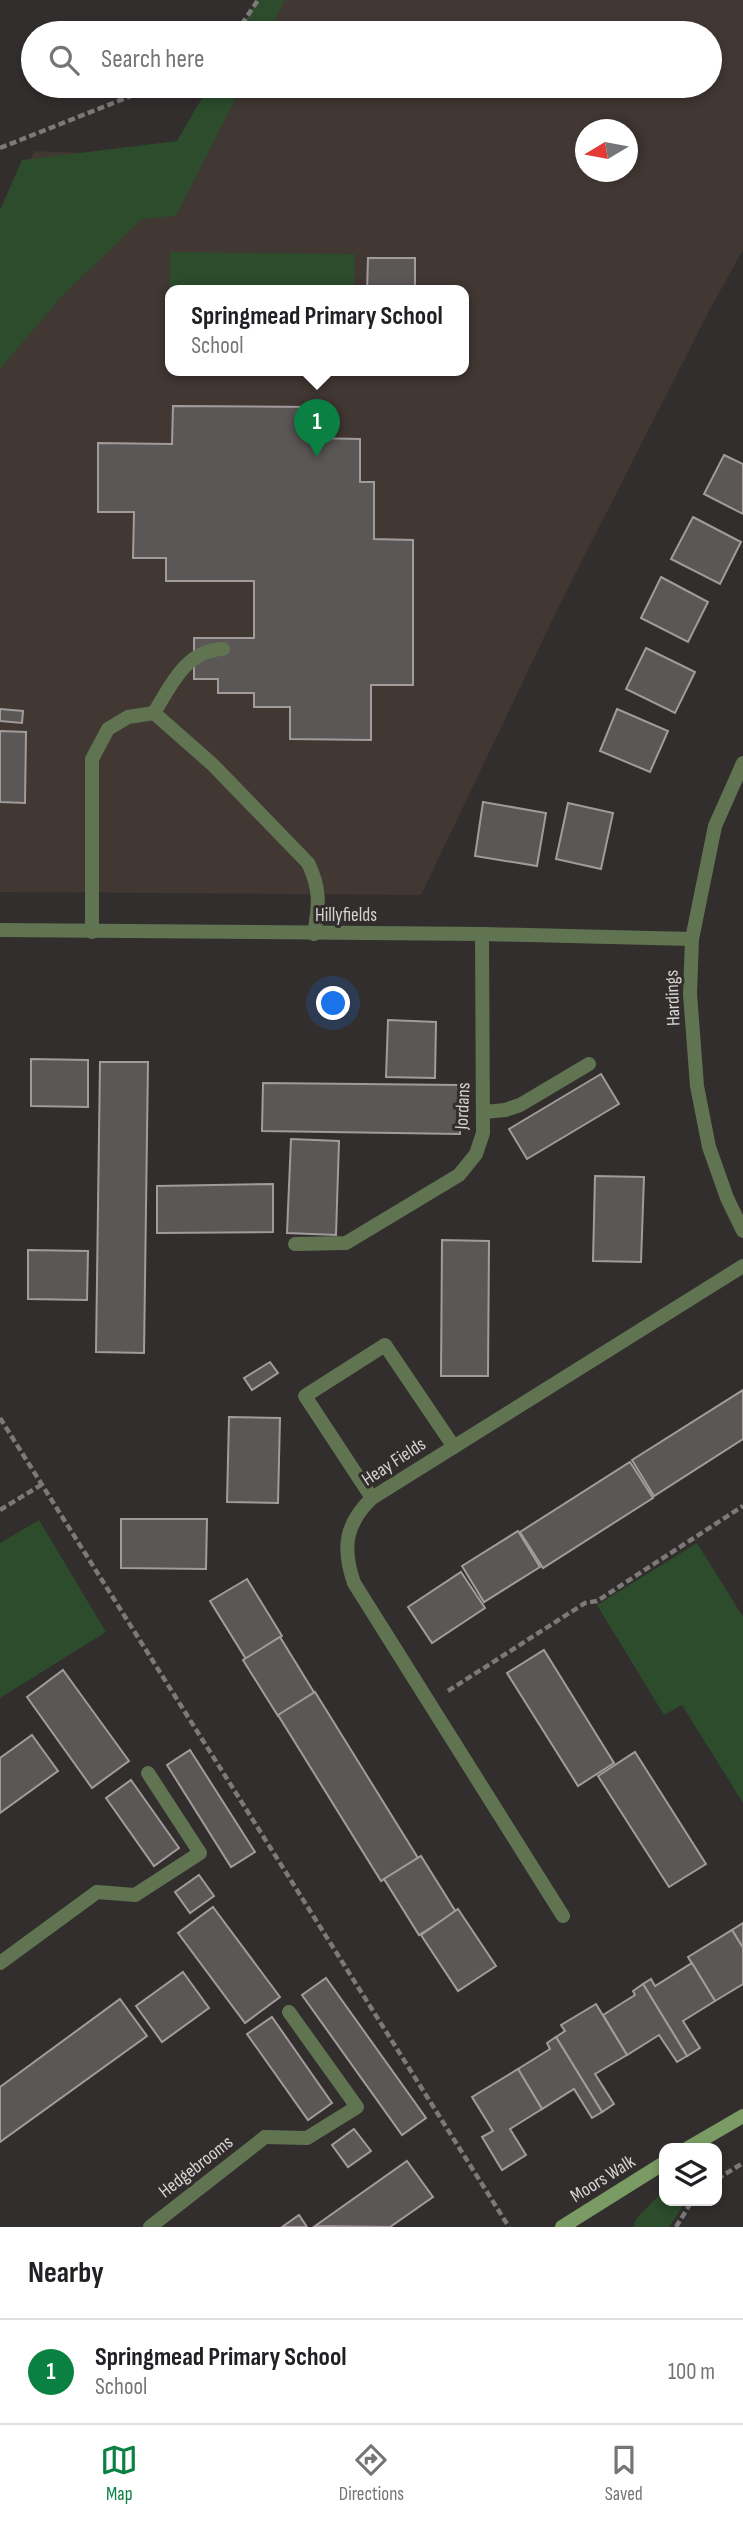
<!DOCTYPE html>
<html lang="en">
<head>
<meta charset="utf-8">
<style>
  body { margin:0; font-family:"Sofia Sans Condensed",sans-serif; background:#f2f2f2; color:#202124 }
  .controls { position:absolute; right:21px; bottom:21px; display:grid; overflow:hidden; border-radius:14px; box-shadow:0 4px 10px #0003 }
  .controls button { width:63px; height:63px; display:grid; place-items:center; padding:0; border:0; border-bottom:2px solid #e0e0e0; background:#fff; color:#202124; font:35px sans-serif }
  .compass { position:absolute; left:575px; top:119px; width:63px; height:63px; border-radius:50%; background:#fff; box-shadow:0 4px 10px #0003; rotate:260deg }
  .you { position:absolute; left:334px; top:1004px; width:24px; height:24px; margin:-18px; border:5px solid #fff; border-radius:50%; background:#1a73e8; box-shadow:0 0 0 10px #1a73e833 }
  .badge { display:grid; place-items:center; width:46px; height:46px; border-radius:50%; background:#0b8043; color:#fff; font-size:23px; font-weight:700 }
  .pin { position:absolute; translate:-50% -58px; filter:drop-shadow(0 2px 4px #0008) }
  .pin::after { content:''; position:absolute; top:37px; width:24px; height:21px; background:inherit; clip-path:polygon(0 0,100% 0,50% 100%) }
  .popup { position:absolute; left:165px; top:285px; width:304px; height:91px; box-sizing:border-box; display:grid; place-content:center; border-radius:14px; background:#fff; filter:drop-shadow(0 2px 5px #0005); font-size:23px; white-space:nowrap; color:#757577 }
  .popup b { font-size:26px; color:#202124 }
  .popup::after { content:''; position:absolute; left:50%; top:100%; margin-left:-14px; border:14px solid transparent; border-top-color:#fff }
  .list { margin:0; padding:0; list-style:none }
  h2 { display:flex; justify-content:space-between; align-items:center; height:91px; margin:0; padding:0 28px; font-size:30px }
  h2 small { font-size:23px; font-weight:400; color:#757577 }
  .list li { display:grid; grid-template-columns:46px 1fr auto; gap:21px; align-items:center; box-sizing:border-box; height:105px; padding:0 28px; border-top:2px solid #e0e0e0 }
  .list b { display:block; font-size:26px; white-space:nowrap }
  .list p { margin:0; font-size:23px; white-space:nowrap; color:#757577 }
  .list em { font-size:23px; font-style:normal; color:#757577 }
  .icon { flex:none; width:38px; height:38px; fill:none; stroke:currentColor; stroke-width:2; stroke-linecap:round; stroke-linejoin:round }
  .map { position:relative; flex:none; width:743px; height:2227px; overflow:hidden }
  .search { position:absolute; background:#fff; box-shadow:0 4px 10px #0003; left:21px; right:21px; top:21px; height:77px; display:flex; align-items:center; gap:18px; box-sizing:border-box; padding:0 24px; border-radius:38px; color:#757577; font-size:26px }
  .sheet { height:196px; background:#fff }
  nav { display:flex; justify-content:space-around; align-items:center; box-sizing:border-box; height:98px; border-top:2px solid #e0e0e0; background:#fff; font-size:19px; color:#757577 }
  nav a { display:grid; justify-items:center; gap:4px }
  nav .on { color:#0b8043 }
  .map>svg:first-child { display:block }
  .built { fill:#413733; fill-rule:evenodd }
  .green { fill:#2c4c2c }
  .building { fill:#5b5756; stroke:#a19c9b; stroke-width:2 }
  .lines { fill:none; stroke-linecap:round; stroke-linejoin:round }
  .path { stroke:#7d7978; stroke-width:4.5; stroke-dasharray:7 3.5; stroke-linecap:butt }
  .lane { stroke:#607452; stroke-width:14 }
  .street { stroke:#607452; stroke-width:14 }
  .secondary { stroke:#7a9b63; stroke-width:14 }
  .labels { text-anchor:middle; dominant-baseline:central; stroke-width:6; stroke-linejoin:round; paint-order:stroke }
  .street-label { font-size:19px; fill:#d6d4d3; stroke:#322e2d }
</style>
</head>
<body>
<div class="map">
<svg width="743" height="2227" viewBox="0 0 743 2227">
  <rect width="100%" height="100%" fill="#322e2d"/>
  <path class="built" d="M274 0H743V250L710 309 560 604 421 895 0 892V231L34 151 189 157 228 86H710V33H256ZM586 130H628V172H586ZM170 291H464V371H170Z"/>
  <g class="green">
    <polygon points="257,0 285,0 268,33 239,33"/>
    <polygon points="209,86 242,86 176,216 142,219 63,295 0,369 0,210 22,160 177,141"/>
    <polygon points="170,252 355,254 354,291 170,291 169,345"/>
    <polygon points="39,1520 106,1632 0,1698 0,1543"/>
    <polygon points="697,1543 743,1617 743,1803 682,1705 664,1715 597,1605"/>
    <polygon points="664,2190 664,2201 686,2201 669,2227 633,2227 636,2219"/>
  </g>
  <g class="building">
    <polygon points="368,258 415,258 415,291 367,291"/>
    <polygon points="173,406 312,407 312,438 360,439 360,482 374,482 374,539 413,540 413,685 371,685 371,740 290,739 290,707 254,707 254,693 218,693 218,679 194,679 194,638 254,638 254,581 166,581 166,558 133,558 134,512 98,512 98,443 172,444"/>
    <polygon points="724,455 743,464 743,514 704,494"/>
    <polygon points="693,517 741,542 720,584 671,559"/>
    <polygon points="661,577 708,602 688,642 641,618"/>
    <polygon points="646,648 695,672 675,713 626,689"/>
    <polygon points="0,709 23,711 22,723 0,721"/>
    <polygon points="617,709 668,731 650,772 600,751"/>
    <polygon points="0,731 26,732 25,803 0,802"/>
    <polygon points="483,802 546,813 537,866 475,856"/>
    <polygon points="568,803 613,813 601,869 556,859"/>
    <polygon points="388,1020 436,1022 435,1078 386,1077"/>
    <polygon points="31,1059 88,1060 88,1107 31,1106"/>
    <polygon points="100,1062 148,1062 144,1353 96,1352"/>
    <polygon points="601,1074 619,1104 527,1159 509,1129"/>
    <polygon points="263,1083 460,1085 460,1134 262,1131"/>
    <polygon points="291,1139 339,1141 336,1235 287,1233"/>
    <polygon points="595,1176 644,1177 641,1262 593,1261"/>
    <polygon points="273,1184 273,1232 157,1233 157,1186"/>
    <polygon points="442,1240 489,1241 488,1376 441,1376"/>
    <polygon points="28,1250 88,1251 87,1300 28,1299"/>
    <polygon points="270,1362 278,1373 252,1390 244,1378"/>
    <polygon points="743,1390 743,1439 654,1496 632,1460"/>
    <polygon points="229,1417 280,1418 278,1503 227,1502"/>
    <polygon points="630,1462 653,1498 543,1568 520,1532"/>
    <polygon points="121,1519 207,1519 206,1569 121,1568"/>
    <polygon points="518,1531 540,1567 484,1602 462,1566"/>
    <polygon points="461,1572 485,1608 432,1643 408,1607"/>
    <polygon points="247,1579 282,1636 246,1659 210,1601"/>
    <polygon points="280,1637 315,1694 278,1716 243,1660"/>
    <polygon points="544,1650 614,1763 578,1786 507,1673"/>
    <polygon points="63,1670 129,1761 92,1788 27,1697"/>
    <polygon points="315,1692 418,1858 381,1881 278,1715"/>
    <polygon points="32,1735 58,1771 0,1813 0,1758"/>
    <polygon points="190,1750 255,1852 231,1867 167,1765"/>
    <polygon points="635,1752 706,1864 669,1887 598,1776"/>
    <polygon points="131,1780 179,1848 154,1866 106,1798"/>
    <polygon points="421,1856 456,1912 419,1935 384,1879"/>
    <polygon points="199,1875 214,1896 190,1913 175,1892"/>
    <polygon points="213,1907 280,1997 245,2023 178,1933"/>
    <polygon points="458,1909 496,1966 458,1991 421,1935"/>
    <polygon points="743,1923 743,1948 732,1930"/>
    <polygon points="732,1930 743,1948 743,1984 715,2001 688,1957"/>
    <polygon points="692,1963 715,2001 683,2021 700,2048 687,2056 643,1984 651,1979 655,1986"/>
    <polygon points="183,1972 209,2008 162,2042 136,2006"/>
    <polygon points="326,1978 426,2118 402,2135 302,1995"/>
    <polygon points="643,1984 687,2056 677,2062 659,2035 627,2055 603,2015 635,1995 633,1991"/>
    <polygon points="120,1999 147,2036 0,2142 0,2087"/>
    <polygon points="596,2004 627,2055 595,2074 614,2104 602,2112 556,2037 565,2031 561,2025"/>
    <polygon points="272,2017 332,2103 308,2120 247,2034"/>
    <polygon points="556,2037 602,2112 592,2118 574,2089 542,2109 518,2069 550,2049 547,2043"/>
    <polygon points="518,2069 542,2109 510,2129 526,2155 502,2170 482,2137 493,2131 472,2097"/>
    <polygon points="354,2129 371,2151 348,2167 332,2145"/>
    <polygon points="407,2161 433,2197 390,2227 315,2226"/>
    <polygon points="299,2215 307,2227 282,2227"/>
  </g>
  <g class="lines">
    <g class="path">
      <polyline points="236,33 258,0"/>
      <polyline points="0,148 156,86"/>
      <polyline points="0,1418 509,2227"/>
      <polyline points="0,1510 41,1485"/>
      <polyline points="448,1691 585,1603 597,1601 743,1506"/>
      <polyline points="717,2179 743,2163"/>
      <polyline points="676,2227 692,2201"/>
    </g>
    <g class="lane">
      <path d="M154 713C171 685 186 650 223 649"/>
      <path d="M92 932V759L108 729 128 717 154 713 212 764 308 863C321 889 319 906 314 934"/>
      <polyline points="484,1112 505,1110 520,1105 589,1064"/>
      <polyline points="372,1498 305,1396 385,1345 454,1447"/>
      <polyline points="97,1892 135,1895 200,1853 148,1773"/>
      <polyline points="265,2137 307,2138 357,2107 289,2012"/>
    </g>
    <g class="street">
      <polyline points="743,763 715,826 692,939 690,994 697,1086 709,1147 727,1198 743,1231"/>
      <polyline points="0,930 482,934 692,939"/>
      <polyline points="295,1244 346,1243 459,1175 476,1154 483,1133 482,934"/>
      <path d="M563 1916 354 1583C342 1548 345 1524 372 1498L743 1266"/>
      <polyline points="0,1963 97,1892"/>
      <polyline points="150,2227 265,2137"/>
    </g>
    <g class="secondary">
      <polyline points="688,2148 743,2116"/>
      <polyline points="562,2227 664,2163"/>
    </g>
  </g>
  <g class="labels">
    <g class="street-label">
      <text x="346" y="915">Hillyfields</text>
      <text transform="translate(673 998) rotate(-92)">Hardings</text>
      <text transform="translate(463 1106) rotate(-87)">Jordans</text>
      <text transform="translate(394 1462) rotate(-33)">Heay Fields</text>
      <text transform="translate(196 2167) rotate(-38)">Hedgebrooms</text>
      <text transform="translate(603 2179) rotate(-32)">Moors Walk</text>
    </g>
  </g>
</svg>
<div class="controls">
<button><svg class="icon" aria-label="layers" viewBox="0 0 24 24"><path d="M12 4l9 5-9 5-9-5zM3 14l9 5 9-5"/></svg></button>
</div>
<svg class="compass" viewBox="-18 -18 36 36"><path d="M0-13l5 13h-10z" fill="#e53935"/><path d="M0 13l5-13h-10z" fill="#757577"/></svg>
<div class="you"></div>
<div class="pin badge" style="left:317px;top:457px">1</div>
<div class="popup"><b>Springmead Primary School</b>School</div>
<div class="search"><svg class="icon" aria-label="search" viewBox="0 0 24 24"><circle cx="10" cy="10" r="6"/><path d="M15 15l6 6"/></svg>Search here</div>
</div>
<section class="sheet">
<h2>Nearby<small></small></h2>
<ul class="list">
<li><span class="badge">1</span><div><b>Springmead Primary School</b><p>School</p></div><em>100 m</em></li>
</ul>
</section>
<nav>
<a class="on"><svg class="icon" aria-label="map" viewBox="0 0 24 24"><path d="M3 6l6-2 6 2 6-2v14l-6 2-6-2-6 2zM9 4v14M15 6v14"/></svg>Map</a>
<a><svg class="icon" aria-label="directions" viewBox="0 0 24 24"><path d="M12 3l9 9-9 9-9-9zM9 14v-3h6M13 9l2 2-2 2"/></svg>Directions</a>
<a><svg class="icon" aria-label="saved" viewBox="0 0 24 24"><path d="M7 4h10v16l-5-4-5 4z"/></svg>Saved</a>
</nav>
</body>
</html>
